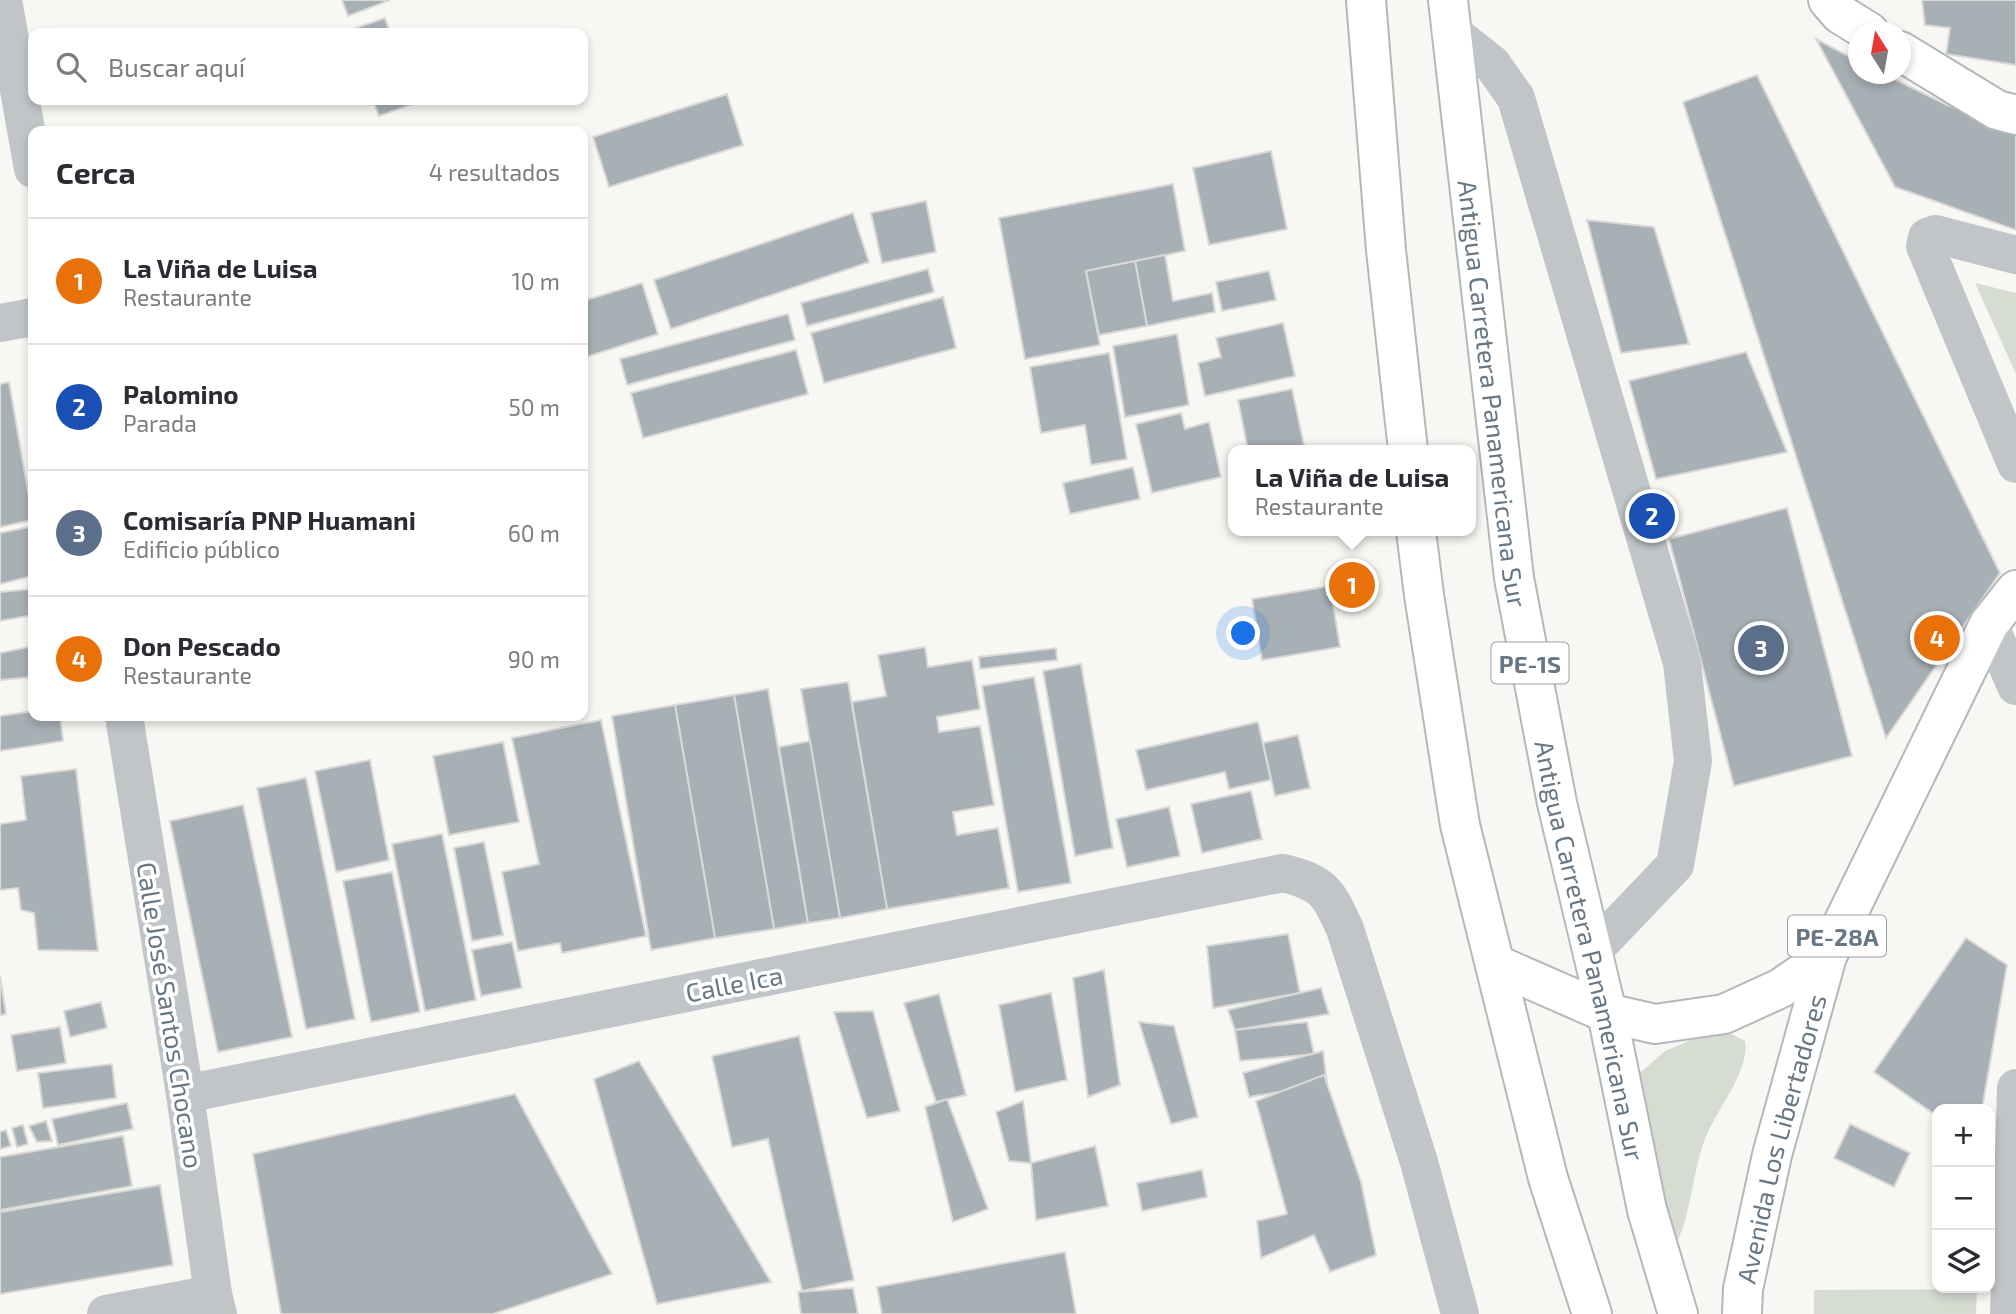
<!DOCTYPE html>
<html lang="es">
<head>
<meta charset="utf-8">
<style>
  body { margin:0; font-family:"Exo 2",sans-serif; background:#f7f7f7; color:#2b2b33 }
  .controls { position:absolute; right:21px; bottom:21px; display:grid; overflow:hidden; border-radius:14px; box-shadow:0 4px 10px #0003 }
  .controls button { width:63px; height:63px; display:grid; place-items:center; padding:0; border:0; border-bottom:2px solid #e1e1e2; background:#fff; color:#2b2b33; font:35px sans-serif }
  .compass { position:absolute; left:1848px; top:21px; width:63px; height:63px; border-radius:50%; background:#fff; box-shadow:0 4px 10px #0003; rotate:349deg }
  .you { position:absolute; left:1244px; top:634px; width:24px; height:24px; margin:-18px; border:5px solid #fff; border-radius:50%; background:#1a73e8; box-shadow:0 0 0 10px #1a73e833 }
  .badge { display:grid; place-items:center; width:46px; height:46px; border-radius:50%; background:#111827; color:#fff; font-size:23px; font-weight:700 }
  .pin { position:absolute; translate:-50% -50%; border:4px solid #fff; box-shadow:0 2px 7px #0006 }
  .popup { position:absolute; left:1228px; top:445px; width:248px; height:91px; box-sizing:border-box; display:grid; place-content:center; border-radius:14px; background:#fff; filter:drop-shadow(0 2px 5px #0005); font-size:23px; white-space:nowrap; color:#7c7c81 }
  .popup b { font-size:26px; color:#2b2b33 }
  .popup::after { content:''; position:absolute; left:50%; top:100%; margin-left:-14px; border:14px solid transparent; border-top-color:#fff }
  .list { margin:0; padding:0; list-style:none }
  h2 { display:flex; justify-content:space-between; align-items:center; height:91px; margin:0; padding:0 28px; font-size:30px }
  h2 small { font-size:23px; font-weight:400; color:#7c7c81 }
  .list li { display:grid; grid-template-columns:46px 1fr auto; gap:21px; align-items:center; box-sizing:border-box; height:126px; padding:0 28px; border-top:2px solid #e1e1e2 }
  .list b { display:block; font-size:26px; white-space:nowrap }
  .list p { margin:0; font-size:23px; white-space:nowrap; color:#7c7c81 }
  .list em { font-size:23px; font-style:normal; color:#7c7c81 }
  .icon { flex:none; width:38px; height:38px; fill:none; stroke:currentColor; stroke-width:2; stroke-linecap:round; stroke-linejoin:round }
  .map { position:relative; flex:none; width:2016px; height:1314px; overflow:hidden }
  .search { position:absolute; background:#fff; box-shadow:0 4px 10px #0003; left:28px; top:28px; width:560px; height:77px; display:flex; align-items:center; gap:18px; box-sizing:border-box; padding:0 24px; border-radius:14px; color:#7c7c81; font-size:26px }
  .panel { position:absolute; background:#fff; box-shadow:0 4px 10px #0003; left:28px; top:126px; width:560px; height:595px; border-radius:14px }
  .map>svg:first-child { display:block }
  .green { fill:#d7dcd3 }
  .building { fill:#a7b0b5; stroke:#d9d9d7; stroke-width:2 }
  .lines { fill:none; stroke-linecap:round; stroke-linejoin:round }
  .highway-casing { stroke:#b4b8bb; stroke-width:42 }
  .minor { stroke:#c1c5c8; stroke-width:38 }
  .highway { stroke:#fff; stroke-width:38 }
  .labels { text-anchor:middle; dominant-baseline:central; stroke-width:7; stroke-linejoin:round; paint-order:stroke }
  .shield { fill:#fff; stroke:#95a0a9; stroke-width:2 }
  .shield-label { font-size:24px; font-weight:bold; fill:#677884 }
  .street-label { font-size:26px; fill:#677884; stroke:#fff }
</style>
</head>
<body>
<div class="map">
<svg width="2016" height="1314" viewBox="0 0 2016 1314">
  <rect width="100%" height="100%" fill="#f7f7f4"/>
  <g class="green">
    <polygon points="1975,283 2016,293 2016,374"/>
    <path d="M1730 1033 1745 1041C1750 1069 1719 1107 1707 1134 1691 1171 1693 1216 1672 1252L1633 1079 1665 1051 1698 1037Z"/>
    <polygon points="1977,1289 1976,1314 1814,1314 1814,1290"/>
  </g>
  <g class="building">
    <polygon points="342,0 390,0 348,16"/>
    <polygon points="1922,0 2016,0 2016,65 1946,54 1950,28 1925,25"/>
    <polygon points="385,18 390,33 348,33 347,31"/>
    <polygon points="1816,39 1858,61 1858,74 1884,74 1947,105 2016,126 2016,230 1895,187"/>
    <polygon points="1757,75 2000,573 1886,738 1683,102"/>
    <polygon points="727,94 743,145 609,187 593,137"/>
    <polygon points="373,100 415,100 416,103 379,116"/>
    <polygon points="1271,151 1287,229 1209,245 1193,168"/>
    <polygon points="1173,184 1185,251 1086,271 1100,345 1025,359 999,218"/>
    <polygon points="926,201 936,252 882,263 871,213"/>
    <polygon points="853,213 869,262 671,329 654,280"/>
    <polygon points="1587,220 1654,227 1689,344 1621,353"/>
    <polygon points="1165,255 1173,301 1212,293 1215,312 1147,326 1135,261"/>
    <polygon points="1135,261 1147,326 1099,335 1086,271"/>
    <polygon points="928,269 934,292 807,326 801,303"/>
    <polygon points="1269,271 1276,300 1222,311 1216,282"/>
    <polygon points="642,283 658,334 583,358 583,301"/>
    <polygon points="943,297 956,348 824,383 811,333"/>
    <polygon points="788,314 795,340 627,385 620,359"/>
    <polygon points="1283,323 1295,376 1205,396 1198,363 1221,357 1216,338"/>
    <polygon points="1177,334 1189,405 1125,417 1113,346"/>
    <polygon points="796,350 808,394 643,438 631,393"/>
    <polygon points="1746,352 1787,452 1656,479 1629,381"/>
    <polygon points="1109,353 1127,459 1091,465 1085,425 1041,433 1030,367"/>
    <polygon points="9,382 33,520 0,527 0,384"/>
    <polygon points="1292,389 1305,450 1248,450 1238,400"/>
    <polygon points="1181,413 1185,429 1209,422 1221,477 1152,493 1136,424"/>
    <polygon points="1133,467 1140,499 1070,514 1063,483"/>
    <polygon points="1787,508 1852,756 1734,786 1669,539"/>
    <polygon points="29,527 33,546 33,576 0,584 0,533"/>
    <polygon points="1330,586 1340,647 1262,660 1252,599"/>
    <polygon points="33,589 33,615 0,621 0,592"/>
    <polygon points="33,646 33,677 0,680 0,653"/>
    <polygon points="925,647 928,667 972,660 980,709 937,717 939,732 980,726 994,805 953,812 957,835 998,828 1009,888 887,909 852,702 886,696 878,655"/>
    <polygon points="1056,648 1057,660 980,669 979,657"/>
    <polygon points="1081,664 1113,848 1075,856 1043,671"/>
    <polygon points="1034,677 1071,883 1018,892 982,686"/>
    <polygon points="848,682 887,909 840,918 801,689"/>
    <polygon points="768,689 808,923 774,929 734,695"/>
    <polygon points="734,695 774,929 715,938 675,705"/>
    <polygon points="675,705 715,938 651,950 612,716"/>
    <polygon points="33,711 33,716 60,716 63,741 0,751 0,716"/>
    <polygon points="601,720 646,936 562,953 560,943 518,951 502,872 539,864 512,738"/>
    <polygon points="1258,722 1271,780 1229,789 1225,772 1146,790 1136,750"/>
    <polygon points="1298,735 1310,788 1275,796 1263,743"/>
    <polygon points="810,741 840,918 808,923 779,747"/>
    <polygon points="503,742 519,822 449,835 433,756"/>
    <polygon points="370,760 389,860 336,872 315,771"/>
    <polygon points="76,769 98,951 38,950 34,913 21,910 18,888 0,890 0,824 26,820 21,776"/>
    <polygon points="306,778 355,1019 306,1029 257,788"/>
    <polygon points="1251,791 1262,839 1202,853 1191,804"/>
    <polygon points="243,805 292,1037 218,1052 170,821"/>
    <polygon points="1169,807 1180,856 1127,867 1116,819"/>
    <polygon points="442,834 476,1000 425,1011 392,844"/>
    <polygon points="484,842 503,935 472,941 454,848"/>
    <polygon points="392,872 420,1012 371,1022 343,881"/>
    <polygon points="1288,934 1300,993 1213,1008 1207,946"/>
    <polygon points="1966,938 2007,965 1982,1109 1937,1109 1937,1116 1874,1072"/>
    <polygon points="512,942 522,988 481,996 472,950"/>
    <polygon points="1104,970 1120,1085 1088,1097 1073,978"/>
    <polygon points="0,976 6,1014 0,1015"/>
    <polygon points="1321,988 1329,1014 1235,1030 1228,1010"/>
    <polygon points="1051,993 1067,1080 1015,1092 999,1005"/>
    <polygon points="939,994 966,1095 936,1102 904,1003"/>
    <polygon points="101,1002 107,1028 70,1037 64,1011"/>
    <polygon points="873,1011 900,1111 867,1118 834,1012"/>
    <polygon points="1139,1022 1174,1026 1198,1117 1171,1124"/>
    <polygon points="1307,1022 1314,1054 1240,1061 1235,1030"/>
    <polygon points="60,1027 66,1063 17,1071 11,1035"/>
    <polygon points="799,1036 854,1280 802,1291 768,1139 732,1147 712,1056"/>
    <polygon points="1323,1051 1327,1084 1249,1097 1243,1073"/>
    <polygon points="639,1061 771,1282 657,1304 594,1079"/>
    <polygon points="112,1064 116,1098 43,1108 38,1073"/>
    <polygon points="1324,1075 1361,1182 1376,1255 1330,1272 1314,1235 1261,1258 1257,1221 1287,1214 1256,1101"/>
    <polygon points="515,1094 612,1274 493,1314 281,1314 253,1154"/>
    <polygon points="947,1099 988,1209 953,1222 925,1107"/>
    <polygon points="1023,1101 1031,1163 1009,1161 996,1112"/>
    <polygon points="127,1103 133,1129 58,1145 52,1119"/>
    <polygon points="46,1121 52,1141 37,1142 29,1126"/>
    <polygon points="1850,1124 1910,1153 1894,1187 1834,1158"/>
    <polygon points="23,1125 28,1144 17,1147 12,1128"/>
    <polygon points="6,1130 11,1146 0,1149 0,1132"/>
    <polygon points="123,1136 132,1186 0,1210 0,1157"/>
    <polygon points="1095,1146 1108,1206 1036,1220 1031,1163"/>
    <polygon points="1202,1170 1207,1197 1142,1211 1137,1183"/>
    <polygon points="160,1185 173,1265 0,1294 0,1212"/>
    <polygon points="1065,1252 1076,1314 882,1314 877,1287"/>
    <polygon points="853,1288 858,1314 801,1314 798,1292"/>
  </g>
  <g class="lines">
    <defs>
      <g id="highway">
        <polyline points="1366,0 1386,250 1408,450"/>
        <path id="s1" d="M1448 0 1514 578 1557 803 1607 1013 1647 1210 1678 1314"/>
        <polyline points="1828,0 1840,14 1869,32"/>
        <polyline points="1900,51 1997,110 2016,115"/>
        <polyline points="1416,531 1424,595 1460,825 1548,1178 1592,1314"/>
        <polyline points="1495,964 1607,1013 1655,1024 1724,1014 1781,988 1827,956"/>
        <path id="s2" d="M1742 1314 1743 1289 1772 1155 1827 956 1989 624 2016 590"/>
      </g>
    </defs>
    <use href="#highway" class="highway-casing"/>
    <g class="minor">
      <polyline points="3,0 33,169"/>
      <polyline points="1450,31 1492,64 1516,98 1682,663 1693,761 1675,865 1592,952"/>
      <polyline points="2016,255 1935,234 1927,237 1925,246 2016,464"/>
      <polyline points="0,323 33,317"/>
      <polyline points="1989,624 2016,686"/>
      <polyline points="124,716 185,1094 213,1294 218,1314"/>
      <path d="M185 1094 1283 873C1324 883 1328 892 1345 929L1419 1162 1460 1314"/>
      <polyline points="106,1314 213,1294"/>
      <polyline points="2009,1314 2016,1088"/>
    </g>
    <use href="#highway" class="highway"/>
  </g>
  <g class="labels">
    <g class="shield">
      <rect x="1491.5" y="642.5" width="77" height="41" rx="5"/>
      <rect x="1788" y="915.5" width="98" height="41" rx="5"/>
    </g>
    <g class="shield-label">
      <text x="1530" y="663">PE-1S</text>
      <text x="1837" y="936">PE-28A</text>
    </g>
    <g class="street-label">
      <text stroke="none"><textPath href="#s1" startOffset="396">Antigua Carretera Panamericana Sur</textPath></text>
      <text stroke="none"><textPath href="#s1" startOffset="962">Antigua Carretera Panamericana Sur</textPath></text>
      <text transform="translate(734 983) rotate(-11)">Calle Ica</text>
      <text transform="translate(171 1015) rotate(81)">Calle José Santos Chocano</text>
      <text stroke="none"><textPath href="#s2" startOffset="180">Avenida Los Libertadores</textPath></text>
    </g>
  </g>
</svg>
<div class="controls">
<button>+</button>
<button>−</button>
<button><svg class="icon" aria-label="layers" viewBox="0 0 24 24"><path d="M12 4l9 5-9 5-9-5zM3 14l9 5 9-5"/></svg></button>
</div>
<svg class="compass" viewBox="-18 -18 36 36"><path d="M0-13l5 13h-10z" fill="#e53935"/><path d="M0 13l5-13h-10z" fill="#7c7c81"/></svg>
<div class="you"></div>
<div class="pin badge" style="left:1352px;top:585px;background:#e8710a">1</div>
<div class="popup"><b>La Viña de Luisa</b>Restaurante</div>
<div class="pin badge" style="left:1652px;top:516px;background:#1a4fb4">2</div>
<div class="pin badge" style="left:1761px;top:648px;background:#5c6f8a">3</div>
<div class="pin badge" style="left:1937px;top:638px;background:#e8710a">4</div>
<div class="search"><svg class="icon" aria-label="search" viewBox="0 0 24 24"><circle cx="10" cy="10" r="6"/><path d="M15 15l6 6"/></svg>Buscar aquí</div>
<section class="panel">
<h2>Cerca<small>4 resultados</small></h2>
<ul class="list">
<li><span class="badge" style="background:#e8710a">1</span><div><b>La Viña de Luisa</b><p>Restaurante</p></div><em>10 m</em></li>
<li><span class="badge" style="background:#1a4fb4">2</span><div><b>Palomino</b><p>Parada</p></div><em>50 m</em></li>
<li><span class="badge" style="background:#5c6f8a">3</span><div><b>Comisaría PNP Huamani</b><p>Edificio público</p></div><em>60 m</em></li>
<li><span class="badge" style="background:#e8710a">4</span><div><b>Don Pescado</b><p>Restaurante</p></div><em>90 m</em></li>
</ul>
</section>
</div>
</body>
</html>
